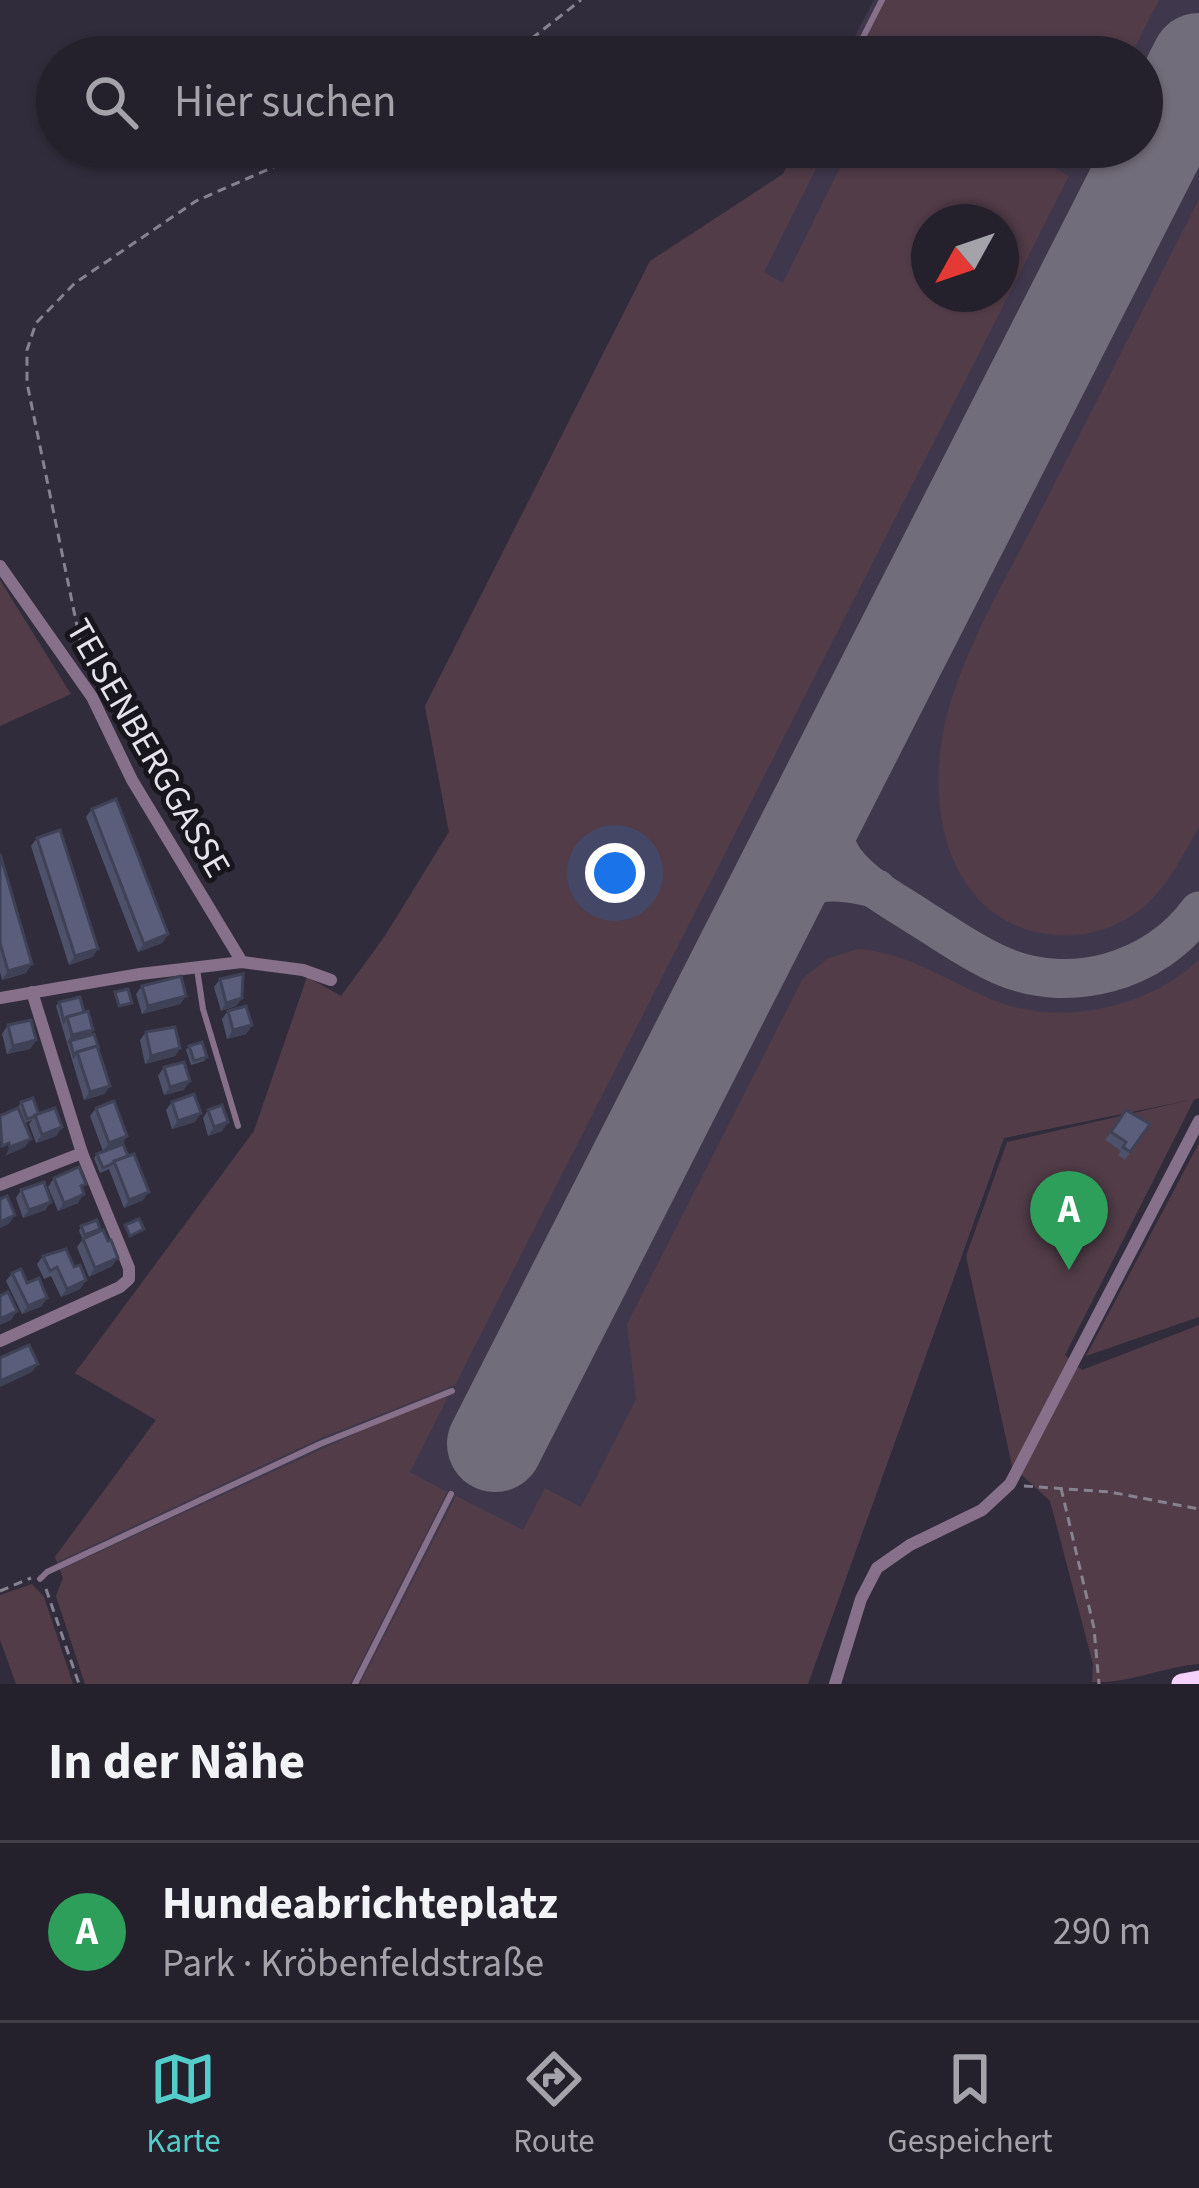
<!DOCTYPE html>
<html lang="de">
<head>
<meta charset="utf-8">
<style>
  body { margin:0; font-family:"Source Sans 3",sans-serif; background:#312e38; color:#f1f3f6 }
  .compass { position:absolute; left:911px; top:204px; width:108px; height:108px; border-radius:50%; background:#25212c; box-shadow:0 3px 9px #0004; rotate:230deg }
  .you { position:absolute; left:615px; top:873px; width:42px; height:42px; margin:-30px; border:9px solid #fff; border-radius:50%; background:#1a73e8; box-shadow:0 0 0 18px #1a73e833 }
  .badge { display:grid; place-items:center; width:78px; height:78px; border-radius:50%; background:#53cdc9; color:#fff; font-size:39px; font-weight:700 }
  .pin { position:absolute; translate:-50% -99px; filter:drop-shadow(0 3px 6px #0008) }
  .pin::after { content:''; position:absolute; top:63px; width:42px; height:36px; background:inherit; clip-path:polygon(0 0,100% 0,50% 100%) }
  .list { margin:0; padding:0; list-style:none }
  h2 { display:flex; justify-content:space-between; align-items:center; height:156px; margin:0; padding:0 48px; font-size:51px }
  h2 small { font-size:39px; font-weight:400; color:#a3a3a9 }
  .list li { display:grid; grid-template-columns:78px 1fr auto; gap:36px; align-items:center; box-sizing:border-box; height:180px; padding:0 48px; border-top:3px solid #423e48 }
  .list b { display:block; font-size:45px; white-space:nowrap }
  .list p { margin:0; font-size:39px; white-space:nowrap; color:#a3a3a9 }
  .list em { font-size:39px; font-style:normal; color:#a3a3a9 }
  .icon { flex:none; width:66px; height:66px; fill:none; stroke:currentColor; stroke-width:2; stroke-linecap:round; stroke-linejoin:round }
  .map { position:relative; flex:none; width:1199px; height:1684px; overflow:hidden }
  .search { position:absolute; background:#25212c; box-shadow:0 3px 9px #0004; left:36px; right:36px; top:36px; height:132px; display:flex; align-items:center; gap:30px; box-sizing:border-box; padding:0 42px; border-radius:66px; color:#a3a3a9; font-size:45px }
  .sheet { height:336px; background:#25212c }
  nav { display:flex; justify-content:space-around; align-items:center; box-sizing:border-box; height:168px; border-top:3px solid #423e48; background:#25212c; font-size:33px; color:#a3a3a9 }
  nav a { display:grid; justify-items:center; gap:6px }
  nav .on { color:#53cdc9 }
  .map>svg:first-child { display:block }
  .built { fill:#3f384c; fill-rule:evenodd }
  .green { fill:#513c48; fill-rule:evenodd }
  .lines { fill:none; stroke-linecap:round; stroke-linejoin:round }
  .taxiway { stroke:#726d7a; stroke-width:39 }
  .runway { stroke:#726d7a; stroke-width:96 }
  .path { stroke:#86828f; stroke-width:3; stroke-dasharray:9 6; stroke-linecap:butt }
  .service { stroke:#87708a; stroke-width:6 }
  .minor { stroke:#87708a; stroke-width:12 }
  .motorway { stroke:#f5d2fa; stroke-width:21 }
  .wall { fill:#4d516a }
  .shaded-wall { fill:#3f4256 }
  .building { fill:#5a5e7b; stroke:#3f4256; stroke-width:3 }
  .labels { text-anchor:middle; dominant-baseline:central; stroke-width:10; stroke-linejoin:round; paint-order:stroke }
  .street-label { font-size:36px; fill:#e6e3ed; stroke:#18161d }
</style>
</head>
<body>
<div class="map">
<svg width="1199" height="1684" viewBox="0 0 1199 1684">
  <rect width="100%" height="100%" fill="#312c3b"/>
  <path class="built" d="M874 0H1199V1098L1004 1138 808 1684H85L56 1596 63 1578 55 1557 156 1420 75 1373 254 1131 307 977 341 996 385 936 449 832 425 706 650 261 783 174 797 147H1142V57H844ZM929 222H1001V294H929Z"/>
  <g class="green">
    <polygon points="885,0 1159,0 1130,57 856,57"/>
    <path d="M797 147H824L825 151 764 272 783 283 850 147H1015L1069 176 455 1385 321 1438 57 1562 55 1557 156 1420 75 1373 254 1131 307 977 341 996 385 936 449 832 425 706 650 261 783 174ZM929 222H1001V294H929Z"/>
    <path d="M1199 199V827C1184 853 1170 882 1148 903 1125 925 1089 938 1056 935 947 926 923 805 947 715 966 645 1005 580 1038 516 1092 411 1145 305 1199 199Z"/>
    <polygon points="0,580 71,694 0,726"/>
    <path d="M857 949C906 952 944 979 988 998 1057 1028 1144 1010 1199 960V1098L1194 1100 1065 1355 1082 1370 1199 1325V1664C1162 1667 1128 1684 1092 1682L1093 1664 1050 1501 1012 1466 966 1256 1007 1142 1190 1100 1004 1138 808 1684H360L456 1496 523 1530 545 1488 581 1507 636 1399 627 1324 803 978 827 959Z"/>
    <polygon points="1199,1143 1199,1317 1086,1356"/>
    <polygon points="448,1397 410,1472 447,1492 350,1684 85,1684 56,1596 63,1578 60,1570 411,1408"/>
    <polygon points="32,1584 44,1597 73,1684 16,1684 0,1640 0,1595"/>
  </g>
  <g class="lines">
    <g class="taxiway">
      <path d="M828 791C831 815 831 843 846 862 864 886 896 902 920 918 946 934 972 953 1000 965 1069 996 1155 972 1199 911"/>
      <path d="M764 915C807 882 823 874 877 889"/>
    </g>
    <polyline class="runway" points="495,1444 1199,61"/>
    <g class="path">
      <polyline points="508,57 581,0"/>
      <polyline points="84,660 27,383 27,350 36,323 75,283 196,201 319,147"/>
      <polyline points="1024,1486 1110,1492 1199,1509"/>
      <polyline points="1061,1488 1094,1628 1099,1684"/>
      <polyline points="46,1589 79,1684"/>
      <polyline points="0,1591 31,1578"/>
    </g>
    <g class="service">
      <polyline points="853,57 882,0"/>
      <polyline points="197,969 203,1009 238,1126"/>
      <polyline points="40,1579 47,1572 320,1444 452,1391"/>
      <polyline points="355,1684 451,1494"/>
    </g>
    <g class="minor">
      <polyline points="0,566 92,697 132,780 242,962"/>
      <polyline points="0,998 140,974 242,962 303,970 331,980"/>
      <polyline points="0,1185 82,1153"/>
      <polyline points="0,1341 120,1287 129,1279 129,1268 82,1153 32,992"/>
      <polyline points="835,1684 861,1599 877,1568 910,1545 982,1510 1010,1484 1199,1121"/>
    </g>
    <polyline class="motorway" points="1182,1684 1199,1681"/>
  </g>
  <g class="wall">
    <polygon points="92,809 168,934 162,943 138,952 86,817"/>
    <polygon points="37,838 98,949 92,957 69,965 31,846"/>
    <polygon points="0,854 26,973 2,980 0,972"/>
    <polygon points="220,979 242,998 236,1006 221,1011 214,987"/>
    <polygon points="142,986 186,996 180,1004 142,1014 136,994"/>
    <polygon points="59,1002 84,1012 93,1030 89,1036 98,1050 110,1086 104,1094 84,1100 56,1006"/>
    <polygon points="228,1011 252,1025 246,1034 227,1039 222,1019"/>
    <polygon points="8,1025 36,1040 30,1049 7,1054 2,1034"/>
    <polygon points="146,1032 180,1048 175,1056 145,1064 140,1040"/>
    <polygon points="189,1046 207,1057 204,1061 191,1065 186,1050"/>
    <polygon points="164,1067 184,1090 164,1095 158,1076"/>
    <polygon points="21,1102 62,1127 56,1136 36,1143 29,1124 32,1120 25,1123 18,1107"/>
    <polygon points="172,1102 195,1122 172,1129 166,1110"/>
    <polygon points="96,1108 127,1136 121,1145 103,1151 90,1116"/>
    <polygon points="208,1110 228,1122 222,1131 208,1136 203,1118"/>
    <polygon points="1126,1110 1150,1124 1125,1160 1118,1155 1121,1151 1105,1140"/>
    <polygon points="123,1144 143,1200 124,1208 109,1169 100,1173 94,1158 97,1154"/>
    <polygon points="54,1178 82,1190 78,1203 58,1211 48,1187"/>
    <polygon points="21,1190 51,1202 45,1210 23,1218 16,1198"/>
    <polygon points="81,1226 100,1229 97,1233 112,1266 89,1277 77,1247 83,1239 79,1231"/>
    <polygon points="43,1256 86,1280 80,1289 61,1297 51,1276 44,1279 37,1264"/>
    <polygon points="12,1273 42,1306 22,1314 6,1281"/>
  </g>
  <g class="shaded-wall">
    <polygon points="168,934 162,943 138,952 144,944"/>
    <polygon points="98,949 92,957 69,965 75,956"/>
    <polygon points="32,964 26,973 2,980 8,971"/>
    <polygon points="186,996 180,1004 142,1014 148,1006"/>
    <polygon points="242,998 236,1006 221,1011 226,1003"/>
    <polygon points="252,1025 246,1034 227,1039 233,1030"/>
    <polygon points="93,1030 87,1038 66,1044 72,1035"/>
    <polygon points="36,1040 30,1049 7,1054 13,1046"/>
    <polygon points="180,1048 175,1056 145,1064 151,1056"/>
    <polygon points="190,1081 184,1090 164,1095 170,1087"/>
    <polygon points="110,1086 104,1094 84,1100 90,1092"/>
    <polygon points="201,1113 195,1122 172,1129 178,1121"/>
    <polygon points="228,1122 222,1131 208,1136 214,1127"/>
    <polygon points="62,1127 56,1136 36,1143 42,1135"/>
    <polygon points="127,1136 121,1145 103,1151 109,1143"/>
    <polygon points="31,1139 25,1147 5,1156 10,1147"/>
    <polygon points="149,1192 143,1200 124,1208 129,1200"/>
    <polygon points="84,1194 78,1203 58,1211 64,1203"/>
    <polygon points="51,1202 45,1210 23,1218 29,1210"/>
    <polygon points="15,1215 9,1224 0,1228 0,1222"/>
    <polygon points="118,1258 112,1266 89,1277 95,1268"/>
    <polygon points="86,1280 80,1289 61,1297 67,1289"/>
    <polygon points="47,1298 42,1306 22,1314 28,1306"/>
    <polygon points="17,1311 11,1320 0,1325 0,1319"/>
    <polygon points="38,1364 32,1372 0,1387 0,1381"/>
  </g>
  <g class="building">
    <polygon points="116,799 168,934 144,944 92,809"/>
    <polygon points="60,830 98,949 75,956 37,838"/>
    <polygon points="0,854 32,964 8,971 0,943"/>
    <polygon points="243,974 242,998 226,1003 220,979"/>
    <polygon points="181,976 186,996 148,1006 142,986"/>
    <polygon points="128,989 132,1003 119,1006 115,992"/>
    <polygon points="80,997 84,1012 67,1017 64,1021 59,1002"/>
    <polygon points="246,1006 252,1025 233,1030 228,1011"/>
    <polygon points="88,1011 93,1030 72,1035 67,1017"/>
    <polygon points="31,1020 36,1040 13,1046 8,1025"/>
    <polygon points="175,1027 180,1048 151,1056 146,1032"/>
    <polygon points="94,1034 99,1049 97,1046 77,1052 74,1056 70,1041"/>
    <polygon points="202,1042 207,1057 194,1061 189,1046"/>
    <polygon points="97,1046 110,1086 90,1092 77,1052"/>
    <polygon points="184,1062 190,1081 170,1087 164,1067"/>
    <polygon points="194,1094 201,1113 178,1121 172,1102"/>
    <polygon points="33,1098 39,1115 27,1119 21,1102"/>
    <polygon points="114,1101 127,1136 109,1143 96,1108"/>
    <polygon points="222,1105 228,1122 214,1127 208,1110"/>
    <polygon points="18,1108 31,1139 10,1147 9,1143 2,1146 0,1116"/>
    <polygon points="55,1108 62,1127 42,1135 35,1115"/>
    <polygon points="1126,1110 1150,1124 1130,1152 1123,1147 1126,1142 1111,1132"/>
    <polygon points="123,1144 128,1156 103,1168 97,1154"/>
    <polygon points="134,1154 149,1192 129,1200 114,1161"/>
    <polygon points="79,1167 86,1184 81,1186 84,1194 64,1203 54,1178"/>
    <polygon points="44,1182 51,1202 29,1210 21,1190"/>
    <polygon points="7,1196 15,1215 0,1222 0,1199"/>
    <polygon points="139,1219 144,1229 130,1236 125,1225"/>
    <polygon points="97,1220 100,1229 85,1235 81,1226"/>
    <polygon points="103,1230 108,1241 111,1240 118,1258 95,1268 83,1239"/>
    <polygon points="66,1249 74,1267 80,1265 86,1280 67,1289 57,1267 50,1271 43,1256"/>
    <polygon points="21,1269 27,1283 39,1278 47,1298 28,1306 12,1273"/>
    <polygon points="8,1292 17,1311 0,1319 0,1296"/>
    <polygon points="29,1345 38,1364 0,1381 0,1358"/>
  </g>
  <g class="labels">
    <g class="street-label">
      <text transform="translate(148 748) rotate(60)">TEISENBERGGASSE</text>
    </g>
  </g>
</svg>
<svg class="compass" viewBox="-18 -18 36 36"><path d="M0-13l5 13h-10z" fill="#e53935"/><path d="M0 13l5-13h-10z" fill="#a3a3a9"/></svg>
<div class="you"></div>
<div class="pin badge" style="left:1069px;top:1270px;background:#2e9e5b">A</div>
<div class="search"><svg class="icon" aria-label="search" viewBox="0 0 24 24"><circle cx="10" cy="10" r="6"/><path d="M15 15l6 6"/></svg>Hier suchen</div>
</div>
<section class="sheet">
<h2>In der Nähe<small></small></h2>
<ul class="list">
<li><span class="badge" style="background:#2e9e5b">A</span><div><b>Hundeabrichteplatz</b><p>Park · Kröbenfeldstraße</p></div><em>290 m</em></li>
</ul>
</section>
<nav>
<a class="on"><svg class="icon" aria-label="map" viewBox="0 0 24 24"><path d="M3 6l6-2 6 2 6-2v14l-6 2-6-2-6 2zM9 4v14M15 6v14"/></svg>Karte</a>
<a><svg class="icon" aria-label="directions" viewBox="0 0 24 24"><path d="M12 3l9 9-9 9-9-9zM9 14v-3h6M13 9l2 2-2 2"/></svg>Route</a>
<a><svg class="icon" aria-label="saved" viewBox="0 0 24 24"><path d="M7 4h10v16l-5-4-5 4z"/></svg>Gespeichert</a>
</nav>
</body>
</html>
